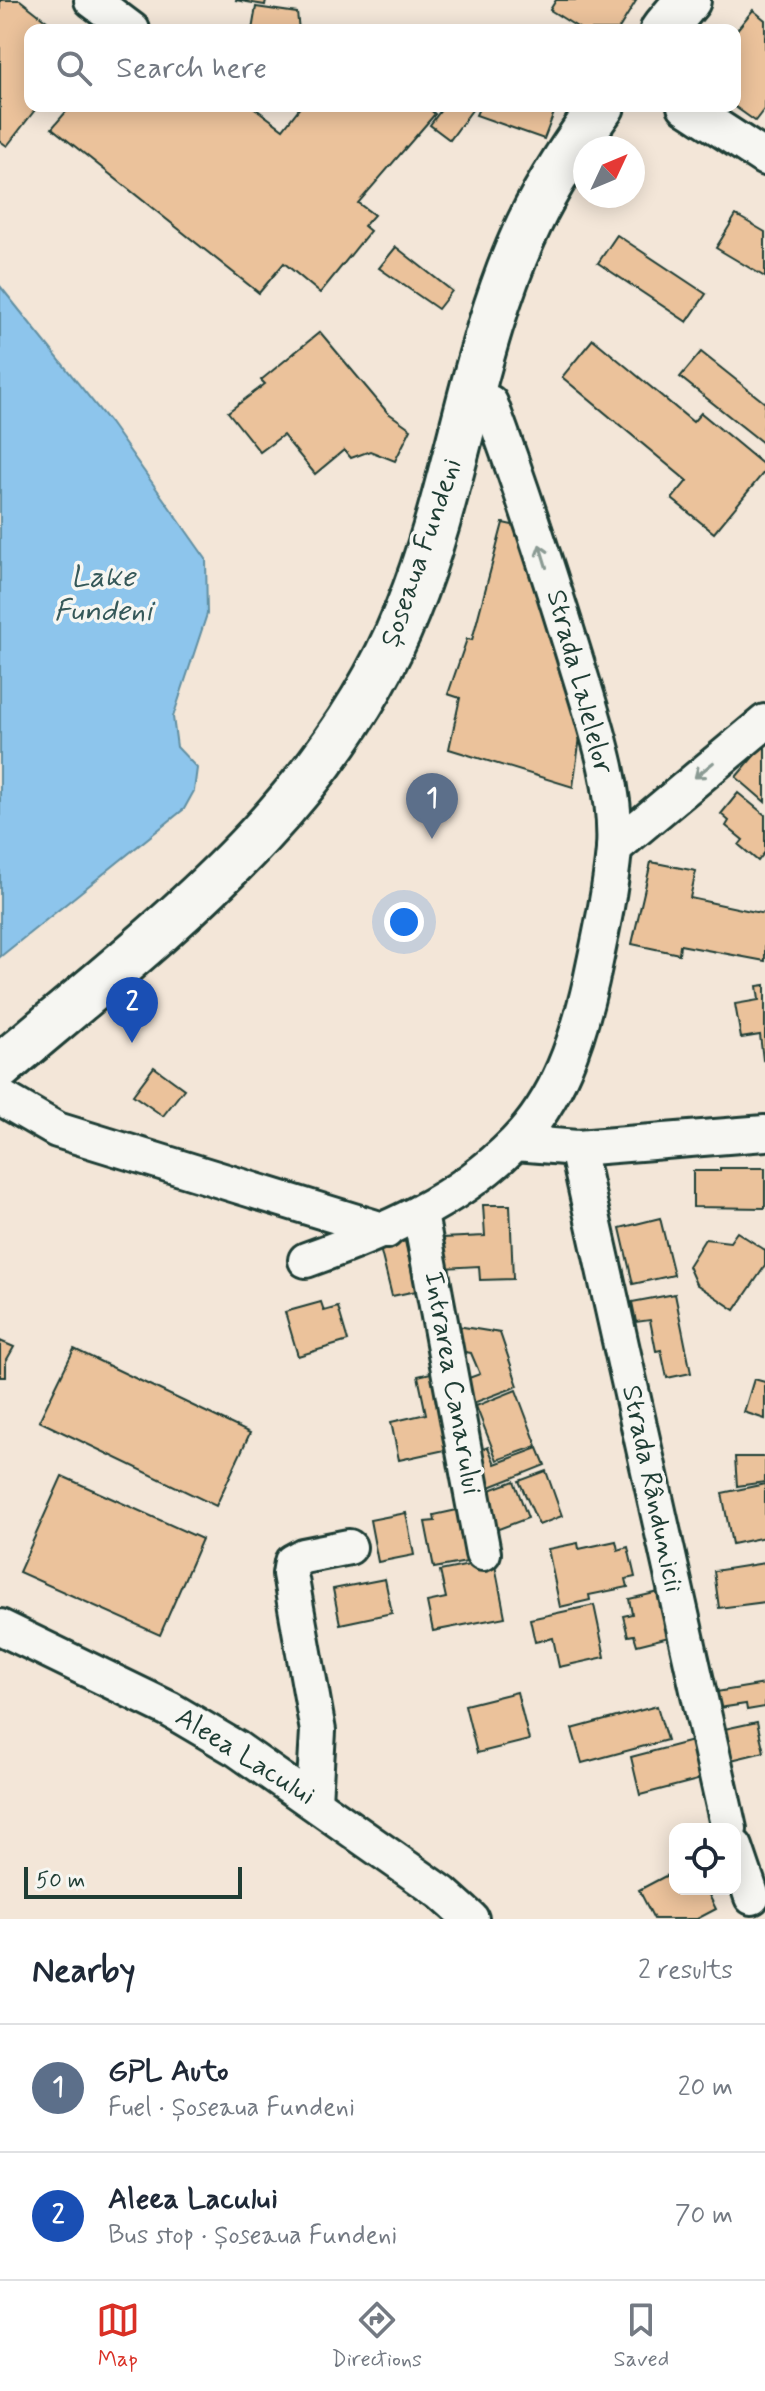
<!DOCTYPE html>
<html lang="en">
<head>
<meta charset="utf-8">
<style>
  body { margin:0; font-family:Mynerve,sans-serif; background:#f2f2f3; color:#1f2937 }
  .controls { position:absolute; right:24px; bottom:24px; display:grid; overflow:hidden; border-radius:16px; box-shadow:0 4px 20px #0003 }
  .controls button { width:72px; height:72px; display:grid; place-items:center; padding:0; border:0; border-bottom:2px solid #e0e1e3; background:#fff; color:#1f2937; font:40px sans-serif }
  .compass { position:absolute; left:573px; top:136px; width:72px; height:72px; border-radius:50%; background:#fff; box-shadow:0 4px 20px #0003; rotate:46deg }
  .scale { position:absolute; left:24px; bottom:20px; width:218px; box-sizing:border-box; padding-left:8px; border:4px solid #1f3d34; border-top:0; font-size:22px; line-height:28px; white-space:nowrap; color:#1f3d34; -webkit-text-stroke:6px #f6f6f2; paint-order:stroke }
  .you { position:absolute; left:404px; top:922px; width:28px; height:28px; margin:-20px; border:6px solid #fff; border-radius:50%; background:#1a73e8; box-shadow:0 0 0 12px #1a73e833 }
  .badge { display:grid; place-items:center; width:52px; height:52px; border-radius:50%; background:#d93025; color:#fff; font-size:26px; font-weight:700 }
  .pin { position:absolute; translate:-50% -66px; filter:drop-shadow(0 2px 4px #0008) }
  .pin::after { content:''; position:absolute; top:42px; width:28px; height:24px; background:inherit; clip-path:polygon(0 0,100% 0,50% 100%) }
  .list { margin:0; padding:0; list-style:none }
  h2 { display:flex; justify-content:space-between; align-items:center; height:104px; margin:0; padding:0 32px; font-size:34px }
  h2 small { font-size:26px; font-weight:400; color:#747a83 }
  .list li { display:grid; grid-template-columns:52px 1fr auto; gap:24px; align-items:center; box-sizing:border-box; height:128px; padding:0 32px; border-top:2px solid #e0e1e3 }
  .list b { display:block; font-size:30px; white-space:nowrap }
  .list p { margin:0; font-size:26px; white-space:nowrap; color:#747a83 }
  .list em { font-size:26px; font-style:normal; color:#747a83 }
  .icon { flex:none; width:44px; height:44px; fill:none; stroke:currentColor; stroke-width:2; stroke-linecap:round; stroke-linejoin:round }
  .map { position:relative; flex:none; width:765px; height:1919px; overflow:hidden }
  .search { position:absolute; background:#fff; box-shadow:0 4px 20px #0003; left:24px; right:24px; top:24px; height:88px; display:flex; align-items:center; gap:20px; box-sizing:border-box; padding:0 28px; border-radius:16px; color:#747a83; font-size:30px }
  .sheet { height:360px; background:#fff }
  nav { display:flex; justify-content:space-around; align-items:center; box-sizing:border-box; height:112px; border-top:2px solid #e0e1e3; background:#fff; font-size:22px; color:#747a83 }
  nav a { display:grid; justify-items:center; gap:4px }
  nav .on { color:#d93025 }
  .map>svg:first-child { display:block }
  .water { fill:#8dc5ec; stroke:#618fa2; stroke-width:2 }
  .building { fill:#ebc29b; stroke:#1f3d34; stroke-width:2 }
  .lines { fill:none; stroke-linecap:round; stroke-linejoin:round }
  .street-casing { stroke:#1f3d34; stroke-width:40 }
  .secondary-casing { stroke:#1f3d34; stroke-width:50 }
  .street { stroke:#f6f6f2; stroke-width:34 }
  .secondary { stroke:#f6f6f2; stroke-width:44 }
  .oneway { stroke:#8a9a93 }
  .labels { text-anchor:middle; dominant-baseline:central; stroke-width:7; stroke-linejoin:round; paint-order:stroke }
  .street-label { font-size:28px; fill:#1f3d34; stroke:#f6f6f2 }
  .water-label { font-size:30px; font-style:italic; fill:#355859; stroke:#f6f6f2 }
</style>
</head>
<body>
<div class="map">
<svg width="765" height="1919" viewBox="0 0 765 1919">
  <rect width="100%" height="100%" fill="#f3e6d8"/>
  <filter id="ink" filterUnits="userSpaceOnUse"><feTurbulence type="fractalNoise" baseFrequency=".0125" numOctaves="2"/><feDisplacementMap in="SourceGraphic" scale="16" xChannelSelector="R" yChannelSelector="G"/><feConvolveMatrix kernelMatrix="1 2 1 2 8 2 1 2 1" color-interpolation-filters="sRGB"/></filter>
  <g filter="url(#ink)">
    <polygon class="water" points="0,286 110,423 206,559 207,614 173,717 177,747 197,768 194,791 184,809 0,957"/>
    <g class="building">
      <polygon points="0,0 20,0 57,29 30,30 30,106 38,106 7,146 0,141"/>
      <polygon points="235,0 266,0 265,5"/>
      <polygon points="556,0 634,0 636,1 618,30 582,30 550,10"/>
      <polygon points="256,7 297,13 299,30 252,30"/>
      <polygon points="753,10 765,20 765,108 755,121 734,106 735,32"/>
      <polygon points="71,106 252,106 283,129 301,106 426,106 435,114 358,203 374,215 364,226 370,231 320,293 284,263 259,293 52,128"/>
      <polygon points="444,106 475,106 450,140 430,125"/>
      <polygon points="480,106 543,106 555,110 544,139 476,115"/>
      <polygon points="736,215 765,232 765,277 716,248"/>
      <polygon points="617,235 706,294 687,322 598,263"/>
      <polygon points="396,247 452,291 438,309 379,268"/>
      <polygon points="320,332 387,412 411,429 395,461 370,451 351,458 344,450 315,474 283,435 260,452 228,412 265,384 261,380"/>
      <polygon points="593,339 693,422 701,413 765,466 765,471 714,533 672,499 687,481 562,377"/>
      <polygon points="701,352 765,403 763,443 680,377"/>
      <polygon points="503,523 517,526 581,730 573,787 449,749 460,698 448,694 467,639 472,640"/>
      <polygon points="765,743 765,802 736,777"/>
      <polygon points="738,793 765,815 765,852 758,861 739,845 743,840 726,826 729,821 721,814"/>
      <polygon points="651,862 696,871 690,898 765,914 765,961 680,945 679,954 632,944"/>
      <polygon points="765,985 765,1059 763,1060 760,1035 741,1038 735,1004 759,1000 757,986"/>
      <polygon points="154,1067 184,1089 163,1116 133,1095"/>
      <polygon points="720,1168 765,1168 765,1208 693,1207 693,1171 720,1171"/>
      <polygon points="483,1205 510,1205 513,1279 480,1280 479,1266 443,1268 442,1238 485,1236"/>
      <polygon points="660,1218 674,1275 633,1284 620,1228"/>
      <polygon points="737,1232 765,1250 765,1266 735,1310 696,1284 688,1266 705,1239 730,1242"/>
      <polygon points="405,1241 416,1291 392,1296 380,1248"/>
      <polygon points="675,1294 691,1373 667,1378 661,1350 656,1351 650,1320 636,1322 632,1302"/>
      <polygon points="321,1302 324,1311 338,1307 348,1341 298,1356 285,1312"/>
      <polygon points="451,1325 500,1333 518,1386 463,1407 458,1382 480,1374 471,1353 453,1350"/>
      <polygon points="0,1341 14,1347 6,1361 6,1377 0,1377"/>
      <polygon points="74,1349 250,1433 216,1506 39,1421"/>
      <polygon points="439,1371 454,1448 399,1460 391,1422 426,1414 418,1376"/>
      <polygon points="754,1379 765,1382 765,1419 744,1412"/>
      <polygon points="516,1390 537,1446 497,1460 476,1406"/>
      <polygon points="488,1447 495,1464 538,1448 545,1465 482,1490 468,1455"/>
      <polygon points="735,1457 765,1457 765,1482 737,1486"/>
      <polygon points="546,1471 562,1516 539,1525 519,1481"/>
      <polygon points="62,1476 202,1539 160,1635 19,1572"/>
      <polygon points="514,1481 528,1518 496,1530 482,1493"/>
      <polygon points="765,1484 765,1537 732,1544 722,1493"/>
      <polygon points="457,1510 467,1562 434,1568 425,1522 435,1521 434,1515"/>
      <polygon points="406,1513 414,1555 378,1562 370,1520"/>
      <polygon points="616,1541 618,1550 628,1547 635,1577 626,1579 628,1587 589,1595 590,1600 560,1607 548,1549 578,1543 579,1549"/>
      <polygon points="494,1560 505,1617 433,1631 427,1602 446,1598 440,1571"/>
      <polygon points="765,1563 765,1602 719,1608 714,1571"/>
      <polygon points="385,1579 392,1613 340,1624 333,1589"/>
      <polygon points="659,1592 669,1637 637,1645 634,1635 628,1636 623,1616 632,1614 629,1599"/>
      <polygon points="594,1605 605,1657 559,1667 553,1638 535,1642 530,1619"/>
      <polygon points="765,1684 765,1707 747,1710 746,1704 719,1708 716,1692"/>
      <polygon points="517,1692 529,1740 477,1753 465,1705"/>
      <polygon points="657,1706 667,1740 582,1763 572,1729"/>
      <polygon points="757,1722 764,1752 727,1761 720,1730"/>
      <polygon points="696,1740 705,1778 640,1795 631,1757"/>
      <polygon points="675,1871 675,1889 706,1889 716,1909 697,1919 654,1919 639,1890"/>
    </g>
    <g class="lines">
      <defs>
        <g id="street">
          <polyline points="92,0 132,30"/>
          <polyline points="685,106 765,158"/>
          <polyline points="614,848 765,722"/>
          <polyline points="0,1097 57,1130 386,1231"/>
          <polyline points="516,1143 577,1148 765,1133"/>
          <polyline points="577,1148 729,1829"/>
          <polyline points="420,1214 483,1553"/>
          <path d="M306 1260C382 1233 457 1202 515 1143 558 1100 578 1039 591 981 600 938 610 894 614 850 618 785 592 716 574 655 548 570 521 486 490 403"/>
          <polyline points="0,1627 169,1709 237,1749 442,1893 471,1919"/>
          <polyline points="314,1801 318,1731 290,1574 292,1562 303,1556 349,1547"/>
          <polyline points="735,1847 752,1897"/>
        </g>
        <g id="secondary">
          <polyline points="663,30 688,0"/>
          <path d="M0 1067C155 935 329 807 407 611 458 486 471 346 529 224 549 182 575 144 602 106"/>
        </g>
      </defs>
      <use href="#street" class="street-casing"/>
      <use href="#secondary" class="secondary-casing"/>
      <use href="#street" class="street"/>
      <use href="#secondary" class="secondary"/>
    </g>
    <defs><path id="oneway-shaft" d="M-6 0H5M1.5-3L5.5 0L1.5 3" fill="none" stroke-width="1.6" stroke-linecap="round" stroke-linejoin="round" transform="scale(2)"/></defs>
    <g class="oneway">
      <use href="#oneway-shaft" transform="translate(543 556) rotate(-107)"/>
      <use href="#oneway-shaft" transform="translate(704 770) rotate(141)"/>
    </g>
  </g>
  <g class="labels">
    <g class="street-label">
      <text transform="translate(422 553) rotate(-71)">Șoseaua Fundeni</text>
      <text transform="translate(579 682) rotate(75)">Strada Lalelelor</text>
      <text transform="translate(452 1383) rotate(80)">Intrarea Canarului</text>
      <text transform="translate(652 1489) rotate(78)">Strada Rândunicii</text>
      <text transform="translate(245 1757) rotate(32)">Aleea Lacului</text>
    </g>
    <g class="water-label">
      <text x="103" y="577">Lake<tspan x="103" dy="34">Fundeni</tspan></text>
    </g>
  </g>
</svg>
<div class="controls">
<button><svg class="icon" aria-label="locate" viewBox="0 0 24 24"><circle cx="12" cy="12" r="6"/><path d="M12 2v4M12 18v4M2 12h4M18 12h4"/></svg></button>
</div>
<svg class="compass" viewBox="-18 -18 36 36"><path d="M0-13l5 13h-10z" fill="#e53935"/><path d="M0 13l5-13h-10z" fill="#747a83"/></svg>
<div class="scale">50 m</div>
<div class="you"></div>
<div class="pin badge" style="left:432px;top:839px;background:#5c6f8a">1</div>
<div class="pin badge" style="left:132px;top:1043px;background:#1a4fb4">2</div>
<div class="search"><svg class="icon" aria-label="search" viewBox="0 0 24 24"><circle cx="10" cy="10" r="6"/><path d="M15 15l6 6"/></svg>Search here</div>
</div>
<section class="sheet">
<h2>Nearby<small>2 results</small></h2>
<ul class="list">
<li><span class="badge" style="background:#5c6f8a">1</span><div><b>GPL Auto</b><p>Fuel · Șoseaua Fundeni</p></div><em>20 m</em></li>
<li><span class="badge" style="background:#1a4fb4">2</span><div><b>Aleea Lacului</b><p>Bus stop · Șoseaua Fundeni</p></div><em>70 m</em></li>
</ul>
</section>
<nav>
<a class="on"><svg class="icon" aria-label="map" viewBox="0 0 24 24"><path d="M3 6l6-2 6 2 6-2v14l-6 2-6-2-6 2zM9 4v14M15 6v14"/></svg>Map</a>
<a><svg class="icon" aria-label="directions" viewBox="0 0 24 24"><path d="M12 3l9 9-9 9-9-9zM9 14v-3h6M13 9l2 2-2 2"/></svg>Directions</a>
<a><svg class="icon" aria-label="saved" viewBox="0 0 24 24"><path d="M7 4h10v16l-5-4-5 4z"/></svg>Saved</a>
</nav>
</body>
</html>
